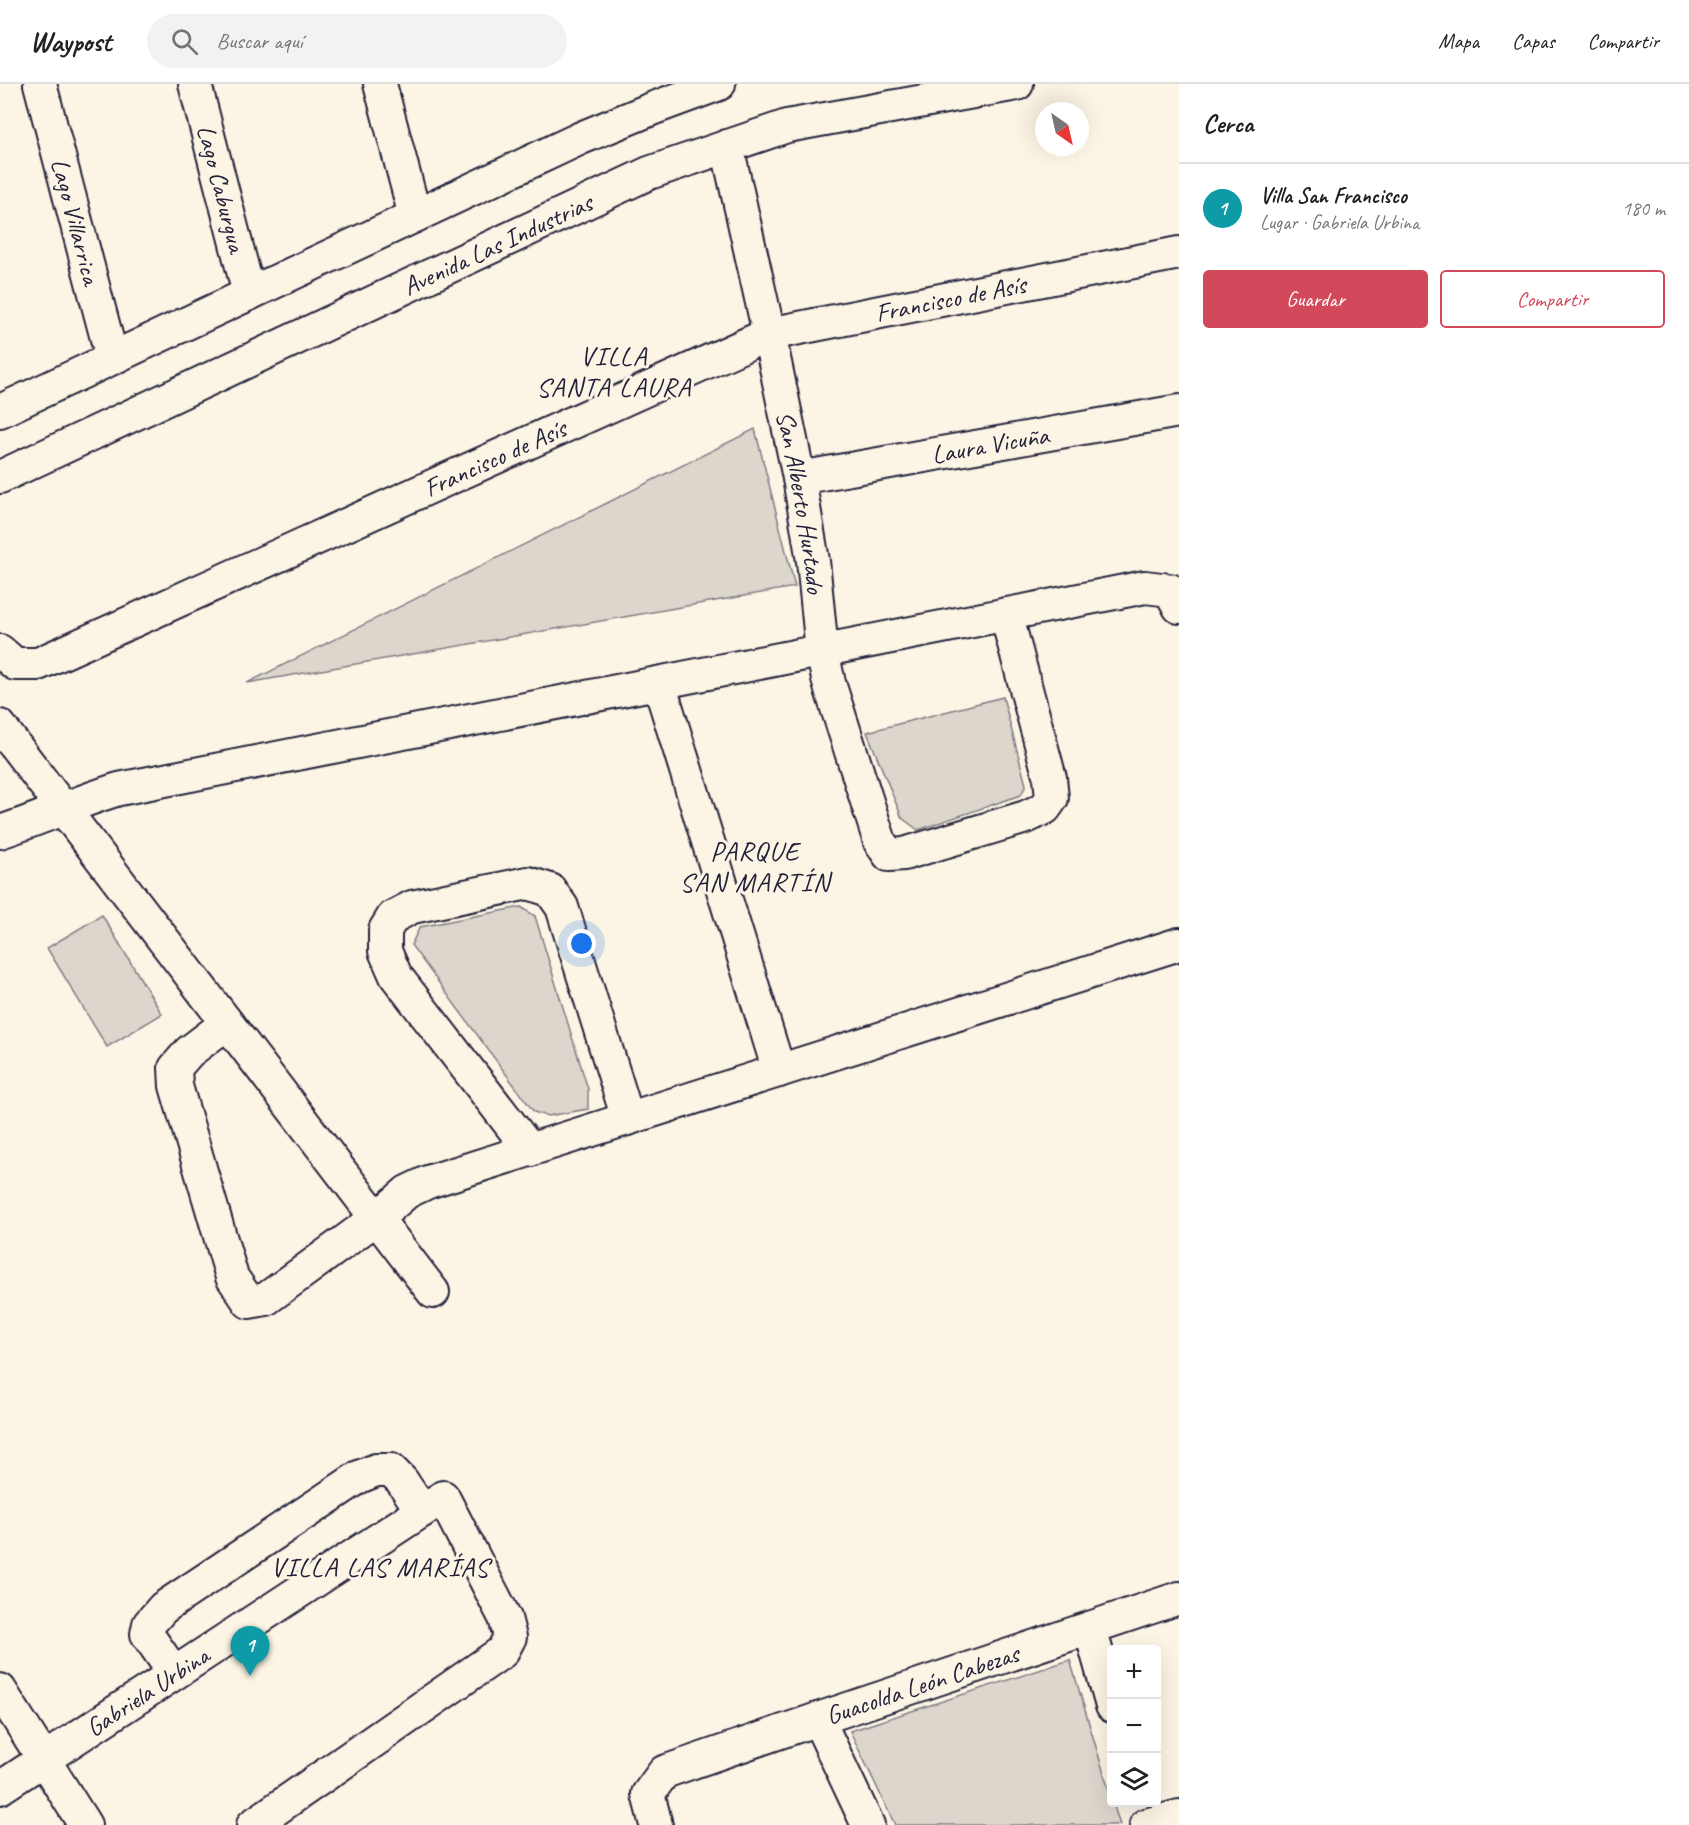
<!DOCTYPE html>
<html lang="es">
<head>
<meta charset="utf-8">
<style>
  body { margin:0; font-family:Caveat,sans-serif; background:#f2f2f2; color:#222 }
  .controls { position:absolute; right:18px; bottom:18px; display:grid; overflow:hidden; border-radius:6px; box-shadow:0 6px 24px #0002 }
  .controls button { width:54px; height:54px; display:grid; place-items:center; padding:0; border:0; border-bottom:2px solid #e0e0e0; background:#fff; color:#222; font:30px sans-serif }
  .compass { position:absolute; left:1035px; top:18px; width:54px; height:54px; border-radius:50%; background:#fff; box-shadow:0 6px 24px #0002; rotate:146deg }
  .you { position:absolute; left:582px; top:860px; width:21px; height:21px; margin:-15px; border:4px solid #fff; border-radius:50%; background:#1a73e8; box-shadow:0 0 0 9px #1a73e833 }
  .badge { display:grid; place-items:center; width:39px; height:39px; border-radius:50%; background:#d1495b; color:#fff; font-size:20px; font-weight:700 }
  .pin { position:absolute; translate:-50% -50px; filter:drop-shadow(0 2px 3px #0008) }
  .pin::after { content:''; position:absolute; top:32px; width:21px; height:18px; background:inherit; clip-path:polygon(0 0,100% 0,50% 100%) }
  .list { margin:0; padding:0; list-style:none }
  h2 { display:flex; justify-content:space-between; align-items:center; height:78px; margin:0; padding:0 24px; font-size:26px }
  h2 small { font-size:20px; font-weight:400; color:#767676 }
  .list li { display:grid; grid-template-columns:39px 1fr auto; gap:18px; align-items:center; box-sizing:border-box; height:90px; padding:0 24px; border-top:2px solid #e0e0e0 }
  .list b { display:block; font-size:22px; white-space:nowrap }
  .list p { margin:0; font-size:20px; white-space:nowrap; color:#767676 }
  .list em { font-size:20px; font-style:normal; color:#767676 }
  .actions { display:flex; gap:12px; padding:18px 24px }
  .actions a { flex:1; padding:14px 0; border:2px solid #d1495b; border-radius:6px; text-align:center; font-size:21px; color:#d1495b }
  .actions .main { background:#d1495b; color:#fff }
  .icon { flex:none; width:33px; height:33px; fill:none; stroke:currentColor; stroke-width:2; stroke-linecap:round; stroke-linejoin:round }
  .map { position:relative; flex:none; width:1179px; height:1741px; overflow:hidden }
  header { display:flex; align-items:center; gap:36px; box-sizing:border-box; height:84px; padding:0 30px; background:#fff; border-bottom:2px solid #e0e0e0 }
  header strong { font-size:28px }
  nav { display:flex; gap:33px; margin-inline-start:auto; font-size:21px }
  .search { width:420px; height:54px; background:#f2f2f2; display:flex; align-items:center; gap:15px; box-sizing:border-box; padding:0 21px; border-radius:33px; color:#767676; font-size:22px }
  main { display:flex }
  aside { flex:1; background:#fff }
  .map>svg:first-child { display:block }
  .green { fill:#dcd6cc; stroke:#7f7c84; stroke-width:1.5 }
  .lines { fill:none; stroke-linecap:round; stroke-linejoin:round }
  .minor-casing { stroke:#22223b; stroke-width:36 }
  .minor { stroke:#fcf5e5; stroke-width:32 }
  .labels { text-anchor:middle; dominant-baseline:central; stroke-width:6; stroke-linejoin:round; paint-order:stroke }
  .street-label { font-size:26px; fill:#22223b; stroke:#fcf5e5 }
  .neighbourhood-label { font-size:27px; letter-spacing:1.5px; fill:#22223b; stroke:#fcf5e5 }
</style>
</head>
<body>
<header>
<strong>Waypost</strong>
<div class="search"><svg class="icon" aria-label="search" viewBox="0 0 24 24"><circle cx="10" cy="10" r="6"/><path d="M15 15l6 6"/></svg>Buscar aquí</div>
<nav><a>Mapa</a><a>Capas</a><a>Compartir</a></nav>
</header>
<main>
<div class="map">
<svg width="1179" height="1741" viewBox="0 0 1179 1741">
  <rect width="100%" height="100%" fill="#fcf5e5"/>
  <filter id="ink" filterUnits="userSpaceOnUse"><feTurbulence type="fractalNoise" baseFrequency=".0167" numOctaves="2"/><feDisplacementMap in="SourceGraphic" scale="12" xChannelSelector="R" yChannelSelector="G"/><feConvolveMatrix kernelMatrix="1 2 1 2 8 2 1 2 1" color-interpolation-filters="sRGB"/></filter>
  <g filter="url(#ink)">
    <g class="green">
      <polygon points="755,345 795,503 247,599"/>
      <polygon points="1003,613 1026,701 1021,711 918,746 902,734 867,648"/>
      <polygon points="521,823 535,832 588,1005 588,1025 548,1032 534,1028 411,861 420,843"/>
      <polygon points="102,831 162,930 107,963 47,864"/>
      <polygon points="1070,1576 1111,1713 1112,1718 1113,1719 1120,1741 895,1741 850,1647"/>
    </g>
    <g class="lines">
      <defs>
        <g id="minor">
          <path id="s1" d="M40 0 112 274"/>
          <path id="s2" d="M195 0 249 210"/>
          <polyline points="380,0 415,132"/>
          <path id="s3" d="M727 62 769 250 799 394 813 477 822 567 829 599 880 758 889 771 904 770 1026 733 1045 724 1052 714 1050 694 1006 530"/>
          <polyline points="0,327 581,54 654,24 719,0"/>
          <path id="s4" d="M0 393 649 89 787 42 1017 0"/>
          <path id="s5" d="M799 394 1179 327"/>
          <path id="s6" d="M0 567 15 580H38L769 250 1179 169"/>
          <polyline points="659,599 779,987"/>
          <polyline points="0,642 433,1208"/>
          <path d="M0 748C40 735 79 717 119 705L1145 503 1170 506 1179 523"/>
          <polyline points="227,939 189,968 175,984 176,1002 232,1193 249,1218 266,1215 377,1134 407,1108 428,1098 1179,860"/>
          <polyline points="530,1066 396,892 385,867 385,846 393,833 412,823 528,799 550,806 562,823 628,1035"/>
          <polyline points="1090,1544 1112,1622"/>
          <polyline points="174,1589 147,1550 149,1540 163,1524 359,1393 376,1386 391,1386 402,1397 422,1427"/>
          <polyline points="0,1606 85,1741"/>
          <polyline points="818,1635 868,1741"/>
          <path id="s7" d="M0 1704 443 1413 505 1534 510 1553 502 1568 253 1741"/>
          <path id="s8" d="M656 1741 648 1710 664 1688 818 1635 1179 1514"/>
          <polyline points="1146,1741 1179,1732"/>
        </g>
      </defs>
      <use href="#minor" class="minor-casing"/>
      <use href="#minor" class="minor"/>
    </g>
  </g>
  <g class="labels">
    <g class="street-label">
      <text stroke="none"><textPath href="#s2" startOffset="108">Lago Caburgua</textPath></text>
      <text stroke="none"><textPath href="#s1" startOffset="142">Lago Villarrica</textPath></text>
      <text stroke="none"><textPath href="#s4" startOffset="549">Avenida Las Industrias</textPath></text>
      <text stroke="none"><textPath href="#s6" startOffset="1030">Francisco de Asís</textPath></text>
      <text stroke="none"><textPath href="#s5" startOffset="194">Laura Vicuña</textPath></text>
      <text stroke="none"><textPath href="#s6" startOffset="544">Francisco de Asís</textPath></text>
      <text stroke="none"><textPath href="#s3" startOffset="364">San Alberto Hurtado</textPath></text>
      <text stroke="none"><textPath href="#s8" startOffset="332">Guacolda León Cabezas</textPath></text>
      <text stroke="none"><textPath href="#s7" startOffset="176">Gabriela Urbina</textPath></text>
    </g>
    <g class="neighbourhood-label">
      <text x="614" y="272">VILLA<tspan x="614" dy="31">SANTA LAURA</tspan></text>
      <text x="755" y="767">PARQUE<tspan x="755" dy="31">SAN MARTÍN</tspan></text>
      <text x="380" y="1483">VILLA LAS MARÍAS</text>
    </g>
  </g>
</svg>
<div class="controls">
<button>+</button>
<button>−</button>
<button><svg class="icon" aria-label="layers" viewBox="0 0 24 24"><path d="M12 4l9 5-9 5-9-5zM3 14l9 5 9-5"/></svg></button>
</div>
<svg class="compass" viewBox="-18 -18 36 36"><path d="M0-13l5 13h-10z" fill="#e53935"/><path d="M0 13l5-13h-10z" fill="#767676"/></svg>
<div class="you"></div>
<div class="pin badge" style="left:250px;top:1592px;background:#0f9aa8">1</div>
</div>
<aside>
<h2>Cerca<small></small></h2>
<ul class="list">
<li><span class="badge" style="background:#0f9aa8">1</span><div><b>Villa San Francisco</b><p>Lugar · Gabriela Urbina</p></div><em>180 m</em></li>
</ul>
<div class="actions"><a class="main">Guardar</a><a>Compartir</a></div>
</aside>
</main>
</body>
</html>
